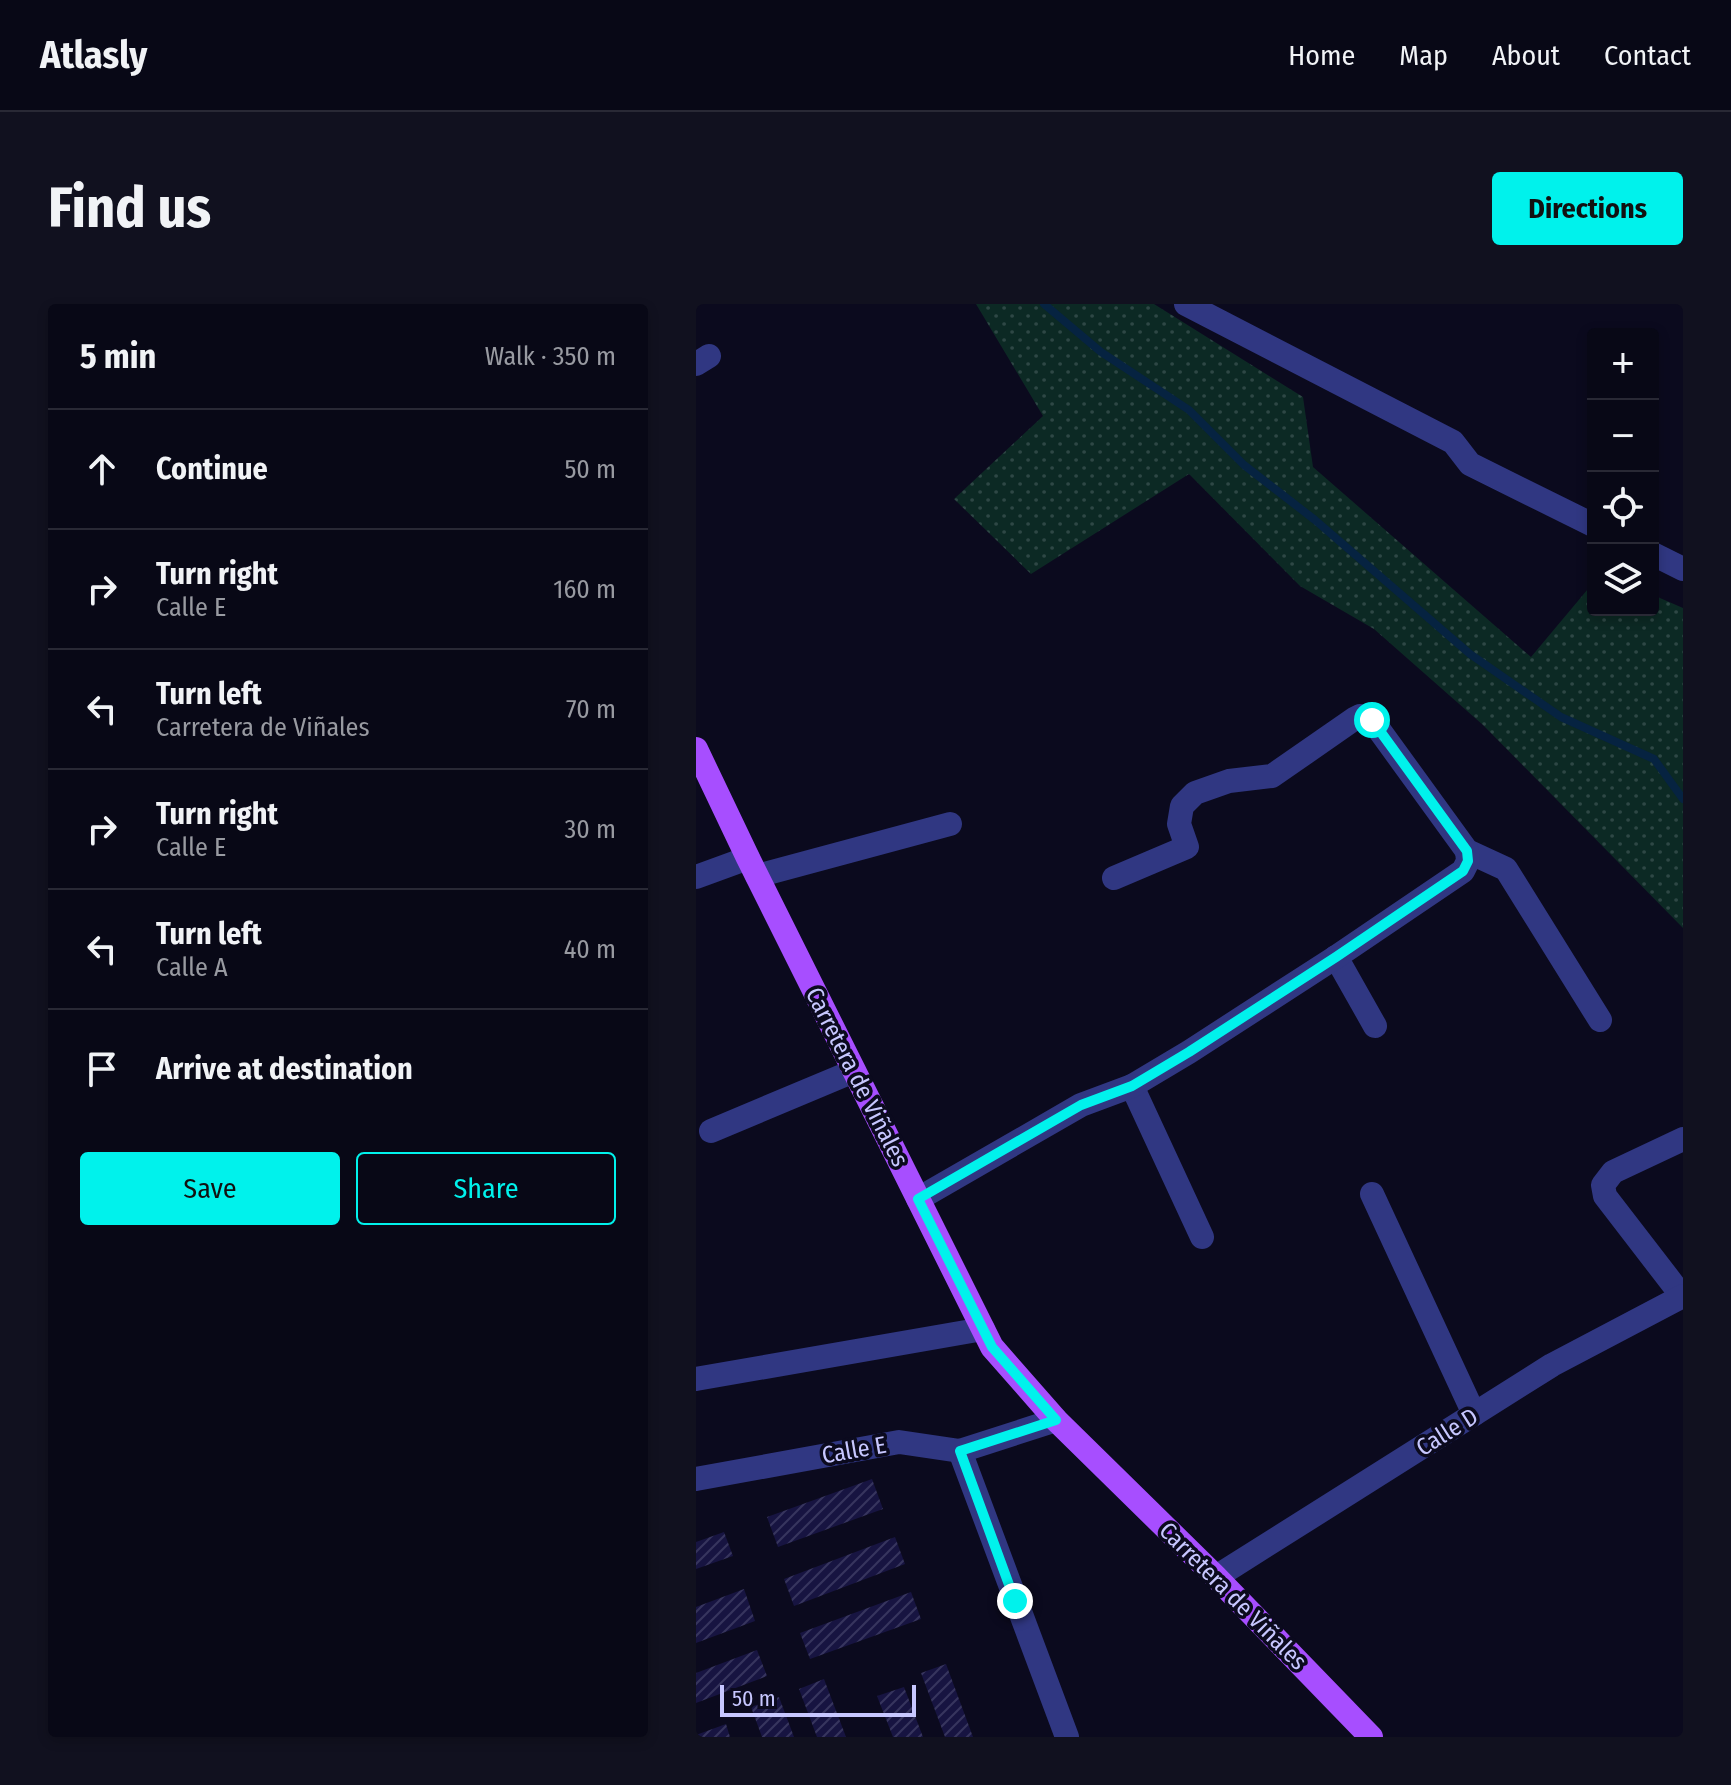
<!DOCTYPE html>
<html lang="en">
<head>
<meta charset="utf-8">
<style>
  body { margin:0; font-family:"Fira Sans Condensed",sans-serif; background:#11111f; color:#f1f3f6 }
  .controls { position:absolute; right:24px; top:24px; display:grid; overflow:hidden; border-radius:8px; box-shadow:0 4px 12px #0003 }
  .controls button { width:72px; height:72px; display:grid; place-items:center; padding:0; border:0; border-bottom:2px solid #292935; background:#080816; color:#f1f3f6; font:40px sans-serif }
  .scale { position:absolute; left:24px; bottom:20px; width:196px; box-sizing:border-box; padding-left:8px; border:4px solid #c7c7ff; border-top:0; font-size:22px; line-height:28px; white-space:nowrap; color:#c7c7ff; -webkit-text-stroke:6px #0b0a1e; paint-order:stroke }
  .stop { position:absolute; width:24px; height:24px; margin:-18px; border:6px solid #00f2ec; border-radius:50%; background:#fff }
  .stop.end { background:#00f2ec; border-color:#fff; box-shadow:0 2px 8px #0008 }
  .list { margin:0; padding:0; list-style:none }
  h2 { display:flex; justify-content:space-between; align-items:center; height:104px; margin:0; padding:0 32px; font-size:34px }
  h2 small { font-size:26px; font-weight:400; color:#989aa1 }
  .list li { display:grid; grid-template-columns:52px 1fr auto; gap:24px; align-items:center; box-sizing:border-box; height:120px; padding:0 32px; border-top:2px solid #292935 }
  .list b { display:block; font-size:30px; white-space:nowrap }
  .list p { margin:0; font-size:26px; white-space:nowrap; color:#989aa1 }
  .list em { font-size:26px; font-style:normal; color:#989aa1 }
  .actions { display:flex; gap:16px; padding:24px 32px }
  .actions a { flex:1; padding:18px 0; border:2px solid #00f2ec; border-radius:8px; text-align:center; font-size:28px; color:#00f2ec }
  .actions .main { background:#00f2ec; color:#111 }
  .icon { flex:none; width:44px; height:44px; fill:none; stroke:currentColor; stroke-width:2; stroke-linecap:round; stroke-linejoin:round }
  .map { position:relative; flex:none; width:987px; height:1433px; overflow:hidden; border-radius:8px }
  header { display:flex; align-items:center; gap:48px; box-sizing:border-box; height:112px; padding:0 40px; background:#080816; border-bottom:2px solid #292935 }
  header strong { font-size:38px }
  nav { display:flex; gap:44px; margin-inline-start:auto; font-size:28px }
  .intro { display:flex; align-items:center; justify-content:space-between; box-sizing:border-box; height:192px; padding:0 48px }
  h1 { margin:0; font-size:56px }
  .button { padding:20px 36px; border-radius:8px; background:#00f2ec; color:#111; font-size:28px; font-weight:700 }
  main { display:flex; gap:48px; padding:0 48px }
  aside { flex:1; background:#080816; border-radius:8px; box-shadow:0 4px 12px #0003 }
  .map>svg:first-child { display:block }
  .grass { fill:url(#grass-dots) }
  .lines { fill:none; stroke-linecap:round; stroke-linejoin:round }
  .stream { stroke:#062341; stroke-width:8 }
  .building { fill:url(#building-hatch) }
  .minor { stroke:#303782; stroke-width:24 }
  .major { stroke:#a74eff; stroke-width:24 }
  .route { stroke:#00f2ec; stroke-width:10 }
  .labels { text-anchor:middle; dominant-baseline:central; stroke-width:7; stroke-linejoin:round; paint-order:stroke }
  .street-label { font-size:24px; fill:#c7c7ff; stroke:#0b0a1e }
</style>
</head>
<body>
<header>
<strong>Atlasly</strong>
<nav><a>Home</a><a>Map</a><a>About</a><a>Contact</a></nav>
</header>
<div class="intro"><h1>Find us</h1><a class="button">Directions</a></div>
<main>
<aside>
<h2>5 min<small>Walk · 350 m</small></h2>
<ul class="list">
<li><svg class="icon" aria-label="ahead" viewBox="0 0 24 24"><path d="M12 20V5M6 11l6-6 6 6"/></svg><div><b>Continue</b></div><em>50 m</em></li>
<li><svg class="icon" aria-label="right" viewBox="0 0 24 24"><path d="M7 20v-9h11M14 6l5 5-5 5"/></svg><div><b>Turn right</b><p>Calle E</p></div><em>160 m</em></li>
<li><svg class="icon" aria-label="left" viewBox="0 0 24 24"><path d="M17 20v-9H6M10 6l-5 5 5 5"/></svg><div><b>Turn left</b><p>Carretera de Viñales</p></div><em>70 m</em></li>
<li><svg class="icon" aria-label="right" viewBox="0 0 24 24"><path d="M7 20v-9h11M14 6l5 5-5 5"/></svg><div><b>Turn right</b><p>Calle E</p></div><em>30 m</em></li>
<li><svg class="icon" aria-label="left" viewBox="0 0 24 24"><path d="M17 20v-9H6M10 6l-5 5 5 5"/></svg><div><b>Turn left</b><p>Calle A</p></div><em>40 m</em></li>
<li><svg class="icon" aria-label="arrive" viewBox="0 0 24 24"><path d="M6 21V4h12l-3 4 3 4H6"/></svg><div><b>Arrive at destination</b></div></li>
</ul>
<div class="actions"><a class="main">Save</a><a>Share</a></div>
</aside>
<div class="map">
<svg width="987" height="1433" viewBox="0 0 987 1433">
  <defs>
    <pattern id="grass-dots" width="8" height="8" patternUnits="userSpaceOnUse" patternTransform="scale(2)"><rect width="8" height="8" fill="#0c2924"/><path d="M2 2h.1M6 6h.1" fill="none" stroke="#2e4745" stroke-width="1.8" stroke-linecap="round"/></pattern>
    <pattern id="building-hatch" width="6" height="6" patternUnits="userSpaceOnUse" patternTransform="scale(2)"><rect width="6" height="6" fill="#171441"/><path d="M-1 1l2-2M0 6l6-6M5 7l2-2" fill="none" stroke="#37355e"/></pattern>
  </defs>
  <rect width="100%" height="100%" fill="#0b0a1e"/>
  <polygon class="grass" points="280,0 458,0 607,93 617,163 835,353 897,279 897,306 957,306 957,291 987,304 987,624 787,421 678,325 604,282 493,170 335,270 258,195 347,112"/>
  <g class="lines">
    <polyline class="stream" points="348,0 405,48 493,106 548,161 619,216 774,350 865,413 958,455 987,495"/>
  </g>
  <g class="building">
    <polygon points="176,1175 187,1205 82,1243 71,1213"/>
    <polygon points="28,1228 37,1252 0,1265 0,1238"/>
    <polygon points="199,1233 209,1260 98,1302 88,1275"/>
    <polygon points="48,1285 59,1317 0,1339 0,1303"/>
    <polygon points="215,1288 225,1315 114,1355 104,1329"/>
    <polygon points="61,1346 71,1372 0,1399 0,1369"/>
    <polygon points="250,1360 277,1433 249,1433 225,1369"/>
    <polygon points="128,1375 150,1433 121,1433 103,1385"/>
    <polygon points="208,1383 227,1433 197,1433 181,1392"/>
    <polygon points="83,1393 98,1433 66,1433 55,1403"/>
    <polygon points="30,1420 34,1433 0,1433 0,1431"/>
  </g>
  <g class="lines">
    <g class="minor">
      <polyline points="490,0 757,138 774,160 897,221"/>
      <polyline points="0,60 13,52"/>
      <polyline points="957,250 987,265"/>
      <polyline points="61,572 254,520"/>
      <polyline points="0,573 52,554"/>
      <polyline points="418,574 491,543 483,520 486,502 499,489 533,477 576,472 658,415 664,412 676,416 771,547 810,565 904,716"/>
      <polyline points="640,653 679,722"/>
      <polyline points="436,782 506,933"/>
      <polyline points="15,827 158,767"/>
      <polyline points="676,890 778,1110"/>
      <polyline points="222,895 385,801 436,782 493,748 640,653 767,567 772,557 771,547"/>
      <polyline points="986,992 909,892 907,881 917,868 987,835"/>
      <polyline points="0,1075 287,1025"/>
      <polyline points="264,1147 371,1433"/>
      <polyline points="0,1175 203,1138 264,1147 360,1116"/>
      <polyline points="520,1273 856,1061 987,992"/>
    </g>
    <polyline class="major" points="0,445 52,554 296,1043 360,1116 520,1273 675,1433"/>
  </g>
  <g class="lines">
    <polyline class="route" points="319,1297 264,1147 360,1116 296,1043 222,895 385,801 436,782 493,748 640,653 767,567 772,557 771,547 676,416"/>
  </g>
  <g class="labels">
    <g class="street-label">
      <text transform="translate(161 773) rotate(63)">Carretera de Viñales</text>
      <text transform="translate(751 1128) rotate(-32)">Calle D</text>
      <text transform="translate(158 1146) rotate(-10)">Calle E</text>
      <text transform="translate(537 1292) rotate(45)">Carretera de Viñales</text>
    </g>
  </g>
</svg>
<div class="controls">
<button>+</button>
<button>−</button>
<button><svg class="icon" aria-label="locate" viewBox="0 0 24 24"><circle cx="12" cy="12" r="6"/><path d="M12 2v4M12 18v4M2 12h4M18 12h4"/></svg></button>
<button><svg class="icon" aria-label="layers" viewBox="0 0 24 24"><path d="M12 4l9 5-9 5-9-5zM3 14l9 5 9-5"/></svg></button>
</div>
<div class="scale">50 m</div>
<div class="stop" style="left:676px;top:416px"></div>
<div class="stop end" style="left:319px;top:1297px"></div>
</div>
</main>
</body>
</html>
